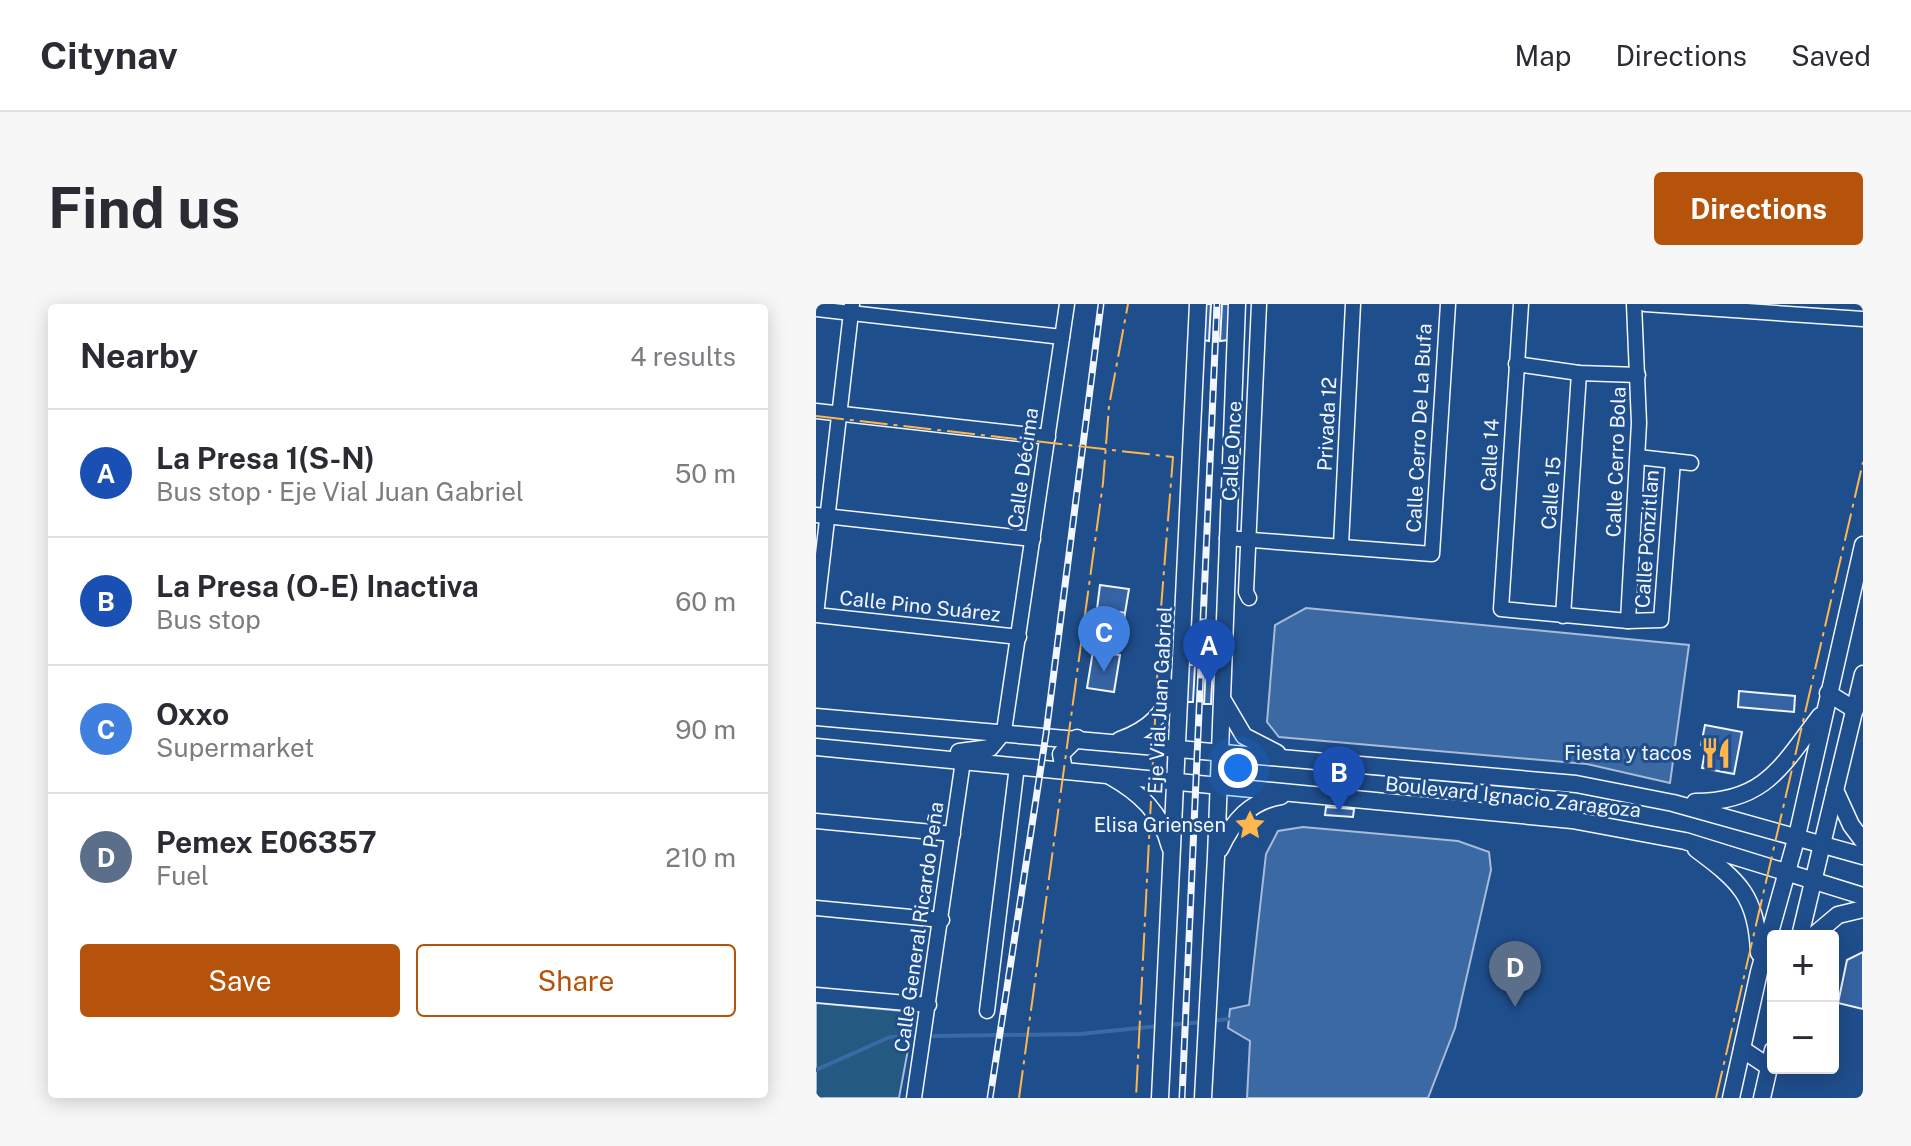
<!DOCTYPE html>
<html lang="en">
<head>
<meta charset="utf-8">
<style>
  body { margin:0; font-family:"Public Sans",sans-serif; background:#f7f7f7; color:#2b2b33 }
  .controls { position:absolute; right:24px; bottom:24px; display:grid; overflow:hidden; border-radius:8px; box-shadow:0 4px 20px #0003 }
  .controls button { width:72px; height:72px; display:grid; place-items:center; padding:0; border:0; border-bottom:2px solid #e1e1e2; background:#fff; color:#2b2b33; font:40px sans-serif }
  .you { position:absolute; left:422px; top:464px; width:28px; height:28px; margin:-20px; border:6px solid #fff; border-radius:50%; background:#1a73e8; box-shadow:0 0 0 12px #1a73e833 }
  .badge { display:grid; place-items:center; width:52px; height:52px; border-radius:50%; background:#b45309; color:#fff; font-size:26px; font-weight:700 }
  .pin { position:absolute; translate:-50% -66px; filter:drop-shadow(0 2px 4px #0008) }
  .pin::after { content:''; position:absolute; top:42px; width:28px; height:24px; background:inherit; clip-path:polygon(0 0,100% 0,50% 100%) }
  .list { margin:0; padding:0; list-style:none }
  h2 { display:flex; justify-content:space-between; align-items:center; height:104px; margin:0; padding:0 32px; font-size:34px }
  h2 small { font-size:26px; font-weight:400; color:#7c7c81 }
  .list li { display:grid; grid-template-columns:52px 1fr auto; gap:24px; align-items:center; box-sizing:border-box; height:128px; padding:0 32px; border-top:2px solid #e1e1e2 }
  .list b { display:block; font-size:30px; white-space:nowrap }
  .list p { margin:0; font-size:26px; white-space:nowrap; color:#7c7c81 }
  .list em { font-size:26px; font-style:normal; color:#7c7c81 }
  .actions { display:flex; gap:16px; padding:24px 32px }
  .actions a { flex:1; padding:18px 0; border:2px solid #b45309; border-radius:8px; text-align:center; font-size:28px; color:#b45309 }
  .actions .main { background:#b45309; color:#fff }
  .map { position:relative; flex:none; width:1047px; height:794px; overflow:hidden; border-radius:8px }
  header { display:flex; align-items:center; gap:48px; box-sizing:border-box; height:112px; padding:0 40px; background:#fff; border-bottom:2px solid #e1e1e2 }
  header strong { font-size:38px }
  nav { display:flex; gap:44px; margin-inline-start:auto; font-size:28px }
  .intro { display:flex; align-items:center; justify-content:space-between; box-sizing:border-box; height:192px; padding:0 48px }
  h1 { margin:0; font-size:56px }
  .button { padding:20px 36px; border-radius:8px; background:#b45309; color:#fff; font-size:28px; font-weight:700 }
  main { display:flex; gap:48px; padding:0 48px }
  aside { flex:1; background:#fff; border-radius:8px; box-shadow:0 4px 20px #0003 }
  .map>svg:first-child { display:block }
  .green { fill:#245a82; stroke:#a8bbd7; stroke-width:2 }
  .water { fill:#3b69a3; stroke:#a8bbd7; stroke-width:2 }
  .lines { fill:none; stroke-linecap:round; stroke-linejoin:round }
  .stream { stroke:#3b69a3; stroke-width:4 }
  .building { fill:#3563a3; stroke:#f2f6ff; stroke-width:2 }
  .minor-casing { stroke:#f2f6ff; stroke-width:17 }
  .major-casing { stroke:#f2f6ff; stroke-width:19 }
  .minor { stroke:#1f4e8c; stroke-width:14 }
  .major { stroke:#1f4e8c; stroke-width:16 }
  .rail-casing { stroke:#f2f6ff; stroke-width:7 }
  .rail { stroke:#1f4e8c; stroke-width:4; stroke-dasharray:12; stroke-linecap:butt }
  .power { stroke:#ffb74d; stroke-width:2; stroke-dasharray:28 6 4 6; stroke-linecap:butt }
  .labels { text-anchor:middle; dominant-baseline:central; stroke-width:6; stroke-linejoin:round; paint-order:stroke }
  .street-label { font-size:20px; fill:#f2f6ff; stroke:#1f4e8c }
  .poi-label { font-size:20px; fill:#f2f6ff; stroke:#1f4e8c; text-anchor:end }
</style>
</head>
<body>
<header>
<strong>Citynav</strong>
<nav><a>Map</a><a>Directions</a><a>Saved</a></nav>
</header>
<div class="intro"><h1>Find us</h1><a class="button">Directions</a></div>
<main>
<aside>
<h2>Nearby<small>4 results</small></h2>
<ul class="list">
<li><span class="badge" style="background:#1a4fb4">A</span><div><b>La Presa 1(S-N)</b><p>Bus stop · Eje Vial Juan Gabriel</p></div><em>50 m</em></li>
<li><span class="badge" style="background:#1a4fb4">B</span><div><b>La Presa (O-E) Inactiva</b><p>Bus stop</p></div><em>60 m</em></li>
<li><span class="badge" style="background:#3f7fe0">C</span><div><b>Oxxo</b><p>Supermarket</p></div><em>90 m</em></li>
<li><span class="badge" style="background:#5c6f8a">D</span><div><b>Pemex E06357</b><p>Fuel</p></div><em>210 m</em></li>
</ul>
<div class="actions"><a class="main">Save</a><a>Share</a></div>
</aside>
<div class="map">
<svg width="1047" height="794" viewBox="0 0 1047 794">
  <rect width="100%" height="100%" fill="#1f4e8c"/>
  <polygon class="green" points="0,699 99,708 83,794 0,794"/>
  <g class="water">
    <polygon points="490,304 873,341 854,479 771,460 463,433 451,418 459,321"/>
    <polygon points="487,523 642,537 673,548 675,566 639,724 612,794 431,794 434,737 412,724 414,705 433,701 450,550 462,527"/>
  </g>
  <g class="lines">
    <g class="stream">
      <polyline points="396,717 412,715"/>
      <polyline points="352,721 387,718"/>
      <polyline points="118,732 264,730 343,722"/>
      <polyline points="0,766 74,733 98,732"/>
    </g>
  </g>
  <g class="building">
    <polygon points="388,0 395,0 393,37 387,36"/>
    <polygon points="406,0 414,0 412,36 404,37"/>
    <polygon points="284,281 313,285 309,309 281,305"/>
    <polygon points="281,305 309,309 305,342 276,339"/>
    <polygon points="277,347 304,351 298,388 271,384"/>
    <polygon points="371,361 379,361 377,398 370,398"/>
    <polygon points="390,362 397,362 395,400 388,400"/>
    <polygon points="923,387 979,392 978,408 922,403"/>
    <polygon points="889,421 926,428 918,470 886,464 890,442 885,441"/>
    <polygon points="510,503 538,505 537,513 509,511"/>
    <polygon points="1047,648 1047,705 1022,699 1031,656"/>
  </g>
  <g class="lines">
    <defs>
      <g id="minor">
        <polyline points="36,0 0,311 203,333"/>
        <polyline points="705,0 685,305 812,317 845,316 857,157"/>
        <polyline points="829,0 1047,15"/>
        <polyline points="0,5 246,33"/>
        <polyline points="700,60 763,69 822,71"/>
        <polyline points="0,107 232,133"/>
        <polyline points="822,153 875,159"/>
        <polyline points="0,211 217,235"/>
        <polyline points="411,234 616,250 632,0"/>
        <polyline points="525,241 537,0"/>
        <polyline points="433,294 430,288 443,0"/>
        <polyline points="747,312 763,69"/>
        <polyline points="812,317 823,119 818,0"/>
        <polyline points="188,427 251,0"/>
        <polyline points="0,517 137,530"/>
        <polyline points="0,604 126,616"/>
        <polyline points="0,691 113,701"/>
        <polyline points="171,707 201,462"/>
        <polyline points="98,794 147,457"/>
      </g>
      <g id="major">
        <polyline points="1012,389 1039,406"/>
        <polyline points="408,398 428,432 461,449"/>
        <polyline points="0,413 760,480 857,499 1047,552"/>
        <path d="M304 436C335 425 348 409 362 380"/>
        <polyline points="0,443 756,516 869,537 1047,592"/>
        <polyline points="143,448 174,444 188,427"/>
        <polyline points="248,466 245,450 261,434"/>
        <path d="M294 472C324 489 345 508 354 543"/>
        <polyline points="1019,486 1035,521 1047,537"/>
        <path d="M879 498C949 498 966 462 1004 412"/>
        <path d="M404 545C417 517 434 497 465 492"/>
        <path d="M880 545C923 577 941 592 943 649"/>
        <polyline points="984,632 1047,370"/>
        <polyline points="997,632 1022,611 1047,605"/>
        <polyline points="926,745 953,763"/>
        <polyline points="344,794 382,0"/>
        <polyline points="387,794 400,553 421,0"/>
        <polyline points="915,794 943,668 981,532 1047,241"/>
        <polyline points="946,794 957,746"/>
      </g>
    </defs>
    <use href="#minor" class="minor-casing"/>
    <use href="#major" class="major-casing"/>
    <use href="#minor" class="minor"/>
    <use href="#major" class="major"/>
    <defs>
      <g id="rail">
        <polyline points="174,794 230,430 285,0"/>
        <polyline points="366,794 401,0"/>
      </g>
    </defs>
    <use href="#rail" class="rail-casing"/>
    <use href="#rail" class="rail"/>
    <g class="power">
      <polyline points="0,112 357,153 344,317 320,794"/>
      <polyline points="203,794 287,179 293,102 312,0"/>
      <polyline points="900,794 1047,158"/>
    </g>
  </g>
  <defs>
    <symbol id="restaurant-bare" viewBox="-9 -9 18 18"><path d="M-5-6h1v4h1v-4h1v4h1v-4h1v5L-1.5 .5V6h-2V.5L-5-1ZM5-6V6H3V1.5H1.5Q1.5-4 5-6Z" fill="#ffb74d" stroke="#1f4e8c" stroke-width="2.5" paint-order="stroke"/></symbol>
    <symbol id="sight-bare" viewBox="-9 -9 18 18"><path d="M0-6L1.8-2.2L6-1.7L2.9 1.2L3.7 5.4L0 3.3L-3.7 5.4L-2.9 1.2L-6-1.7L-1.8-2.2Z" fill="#ffb74d" stroke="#1f4e8c" stroke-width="2.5" paint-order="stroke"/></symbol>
  </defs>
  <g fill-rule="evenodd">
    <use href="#restaurant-bare" x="878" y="427" width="44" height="44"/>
    <use href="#sight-bare" x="412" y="499" width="44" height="44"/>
  </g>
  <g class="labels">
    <g class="street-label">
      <text transform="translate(511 120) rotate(-87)">Privada 12</text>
      <text transform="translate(603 124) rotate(-87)">Calle Cerro De La Bufa</text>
      <text transform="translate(416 147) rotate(-87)">Calle Once</text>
      <text transform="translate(674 151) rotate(-87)">Calle 14</text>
      <text transform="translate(800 158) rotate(-88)">Calle Cerro Bola</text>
      <text transform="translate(207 164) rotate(-82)">Calle Décima</text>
      <text transform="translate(735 189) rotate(-86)">Calle 15</text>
      <text transform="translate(831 235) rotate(-86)">Calle Ponzitlan</text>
      <text transform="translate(104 302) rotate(6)">Calle Pino Suárez</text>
      <text transform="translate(344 396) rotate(-87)">Eje Vial Juan Gabriel</text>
      <text transform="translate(697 493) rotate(6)">Boulevard Ignacio Zaragoza</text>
      <text transform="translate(103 623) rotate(-82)">Calle General Ricardo Peña</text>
    </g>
    <g class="poi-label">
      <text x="876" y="449">Fiesta y tacos</text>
      <text x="410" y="521">Elisa Griensen</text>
    </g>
  </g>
</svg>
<div class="controls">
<button>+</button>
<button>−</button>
</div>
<div class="you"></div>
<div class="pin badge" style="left:393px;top:381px;background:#1a4fb4">A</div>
<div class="pin badge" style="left:523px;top:508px;background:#1a4fb4">B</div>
<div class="pin badge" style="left:288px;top:368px;background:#3f7fe0">C</div>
<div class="pin badge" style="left:699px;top:703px;background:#5c6f8a">D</div>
</div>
</main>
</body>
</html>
